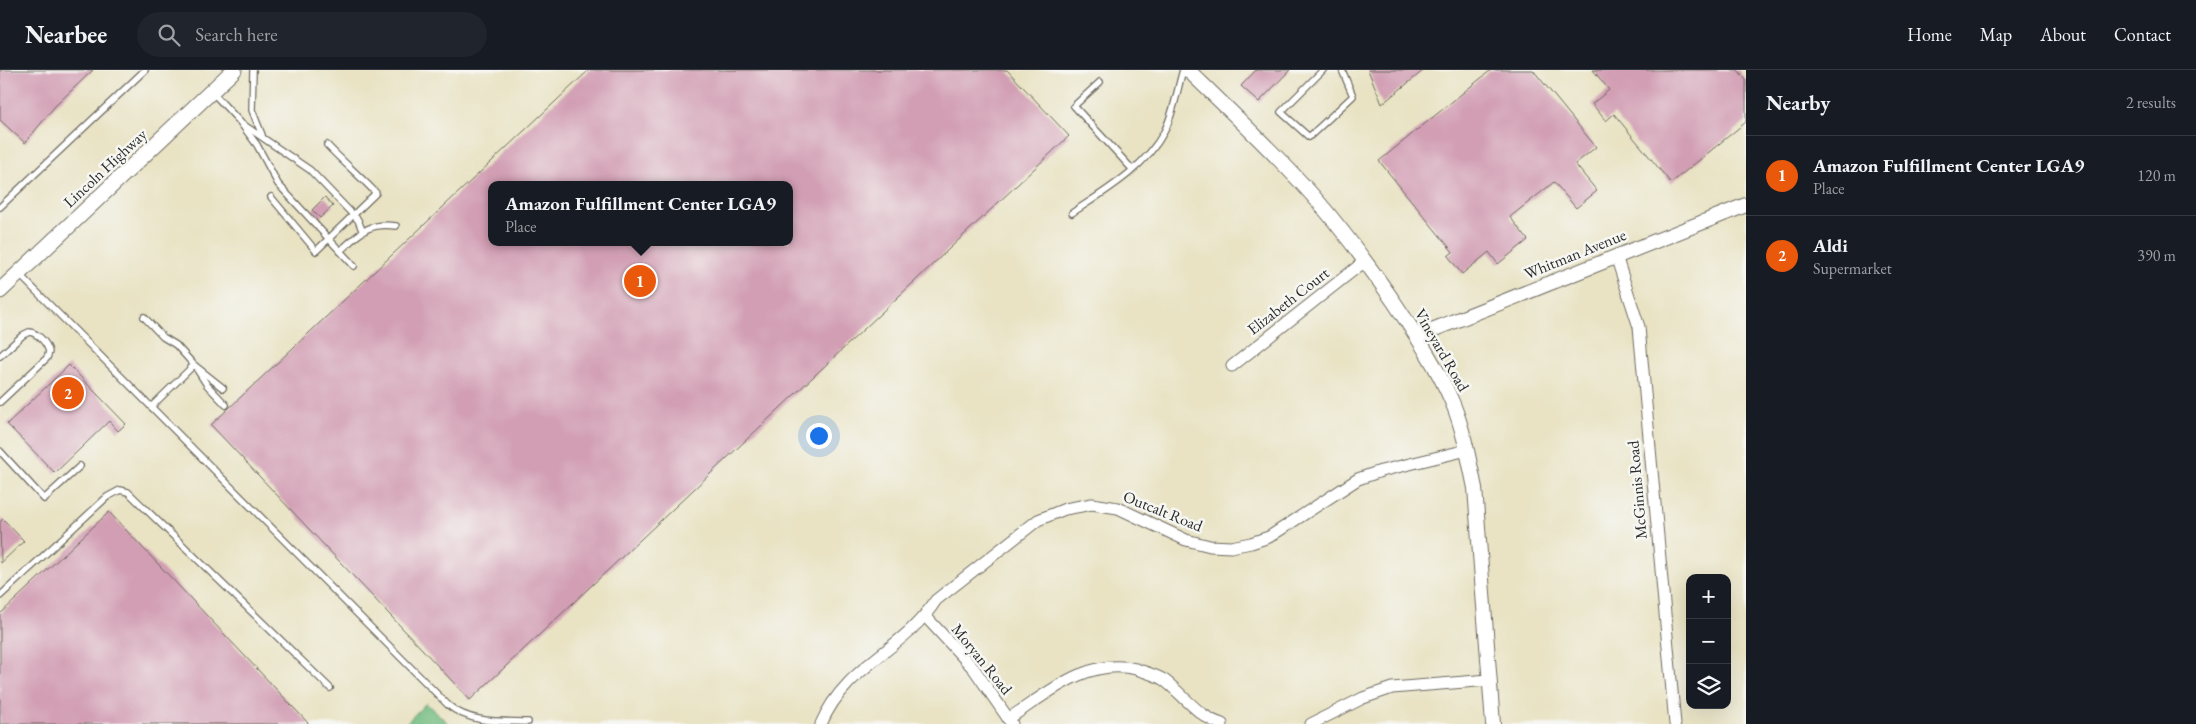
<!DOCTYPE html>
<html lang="en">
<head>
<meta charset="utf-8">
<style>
  body { margin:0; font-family:"EB Garamond",serif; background:#20242c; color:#f1f3f6 }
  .controls { position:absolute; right:15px; bottom:15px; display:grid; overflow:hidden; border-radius:10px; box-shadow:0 5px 20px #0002 }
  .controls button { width:45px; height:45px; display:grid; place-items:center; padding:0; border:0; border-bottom:1px solid #363941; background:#171b24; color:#f1f3f6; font:25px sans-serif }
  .you { position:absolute; left:818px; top:365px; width:18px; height:18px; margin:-12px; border:4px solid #fff; border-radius:50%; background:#1a73e8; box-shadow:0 0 0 8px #1a73e833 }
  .badge { display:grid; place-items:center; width:32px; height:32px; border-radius:50%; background:#ea580c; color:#fff; font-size:16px; font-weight:700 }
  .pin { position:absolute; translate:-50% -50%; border:2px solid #fff; box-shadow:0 1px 5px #0006 }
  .popup { position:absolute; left:488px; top:111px; width:305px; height:65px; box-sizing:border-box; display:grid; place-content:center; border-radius:10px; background:#171b24; filter:drop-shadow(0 1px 4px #0005); font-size:16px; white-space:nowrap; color:#9ea1a6 }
  .popup b { font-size:19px; color:#f1f3f6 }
  .popup::after { content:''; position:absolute; left:50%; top:100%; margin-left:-10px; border:10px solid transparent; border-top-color:#171b24 }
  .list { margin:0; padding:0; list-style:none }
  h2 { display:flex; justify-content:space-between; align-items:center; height:65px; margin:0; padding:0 20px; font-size:21px }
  h2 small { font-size:16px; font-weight:400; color:#9ea1a6 }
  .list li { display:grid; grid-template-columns:32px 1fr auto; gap:15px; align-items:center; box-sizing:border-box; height:80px; padding:0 20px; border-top:1px solid #363941 }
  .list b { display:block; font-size:19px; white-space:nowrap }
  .list p { margin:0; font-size:16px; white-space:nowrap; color:#9ea1a6 }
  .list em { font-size:16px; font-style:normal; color:#9ea1a6 }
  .icon { flex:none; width:28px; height:28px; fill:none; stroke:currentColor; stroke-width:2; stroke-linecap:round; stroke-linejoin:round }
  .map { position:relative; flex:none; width:1746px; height:654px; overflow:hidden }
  header { display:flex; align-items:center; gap:30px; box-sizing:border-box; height:70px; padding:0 25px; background:#171b24; border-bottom:1px solid #363941 }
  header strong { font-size:24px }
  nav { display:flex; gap:28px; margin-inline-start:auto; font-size:18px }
  .search { width:350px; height:45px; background:#20242c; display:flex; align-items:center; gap:12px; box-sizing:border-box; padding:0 18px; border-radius:28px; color:#9ea1a6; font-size:19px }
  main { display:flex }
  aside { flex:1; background:#171b24 }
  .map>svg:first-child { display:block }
  .forest { fill:#76bd82; stroke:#507456 }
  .building { fill:#d29eb4; fill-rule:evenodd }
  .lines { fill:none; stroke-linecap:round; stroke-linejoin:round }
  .service-casing { stroke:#6e6b61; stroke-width:8 }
  .minor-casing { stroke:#6e6b61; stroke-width:13 }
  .tertiary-casing { stroke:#6e6b61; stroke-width:16 }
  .secondary-casing { stroke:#6e6b61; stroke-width:17 }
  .service { stroke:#fff; stroke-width:5.5 }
  .minor { stroke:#fff; stroke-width:11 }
  .tertiary { stroke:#fff; stroke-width:14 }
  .secondary { stroke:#fff; stroke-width:15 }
  .labels { text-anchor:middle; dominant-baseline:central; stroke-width:5; stroke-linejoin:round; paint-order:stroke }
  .street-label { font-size:16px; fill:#2b2b2b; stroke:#f6f6f2 }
</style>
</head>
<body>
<header>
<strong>Nearbee</strong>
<div class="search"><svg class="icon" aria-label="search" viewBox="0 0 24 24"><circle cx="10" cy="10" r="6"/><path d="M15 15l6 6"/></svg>Search here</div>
<nav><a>Home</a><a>Map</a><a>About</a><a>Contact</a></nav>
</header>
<main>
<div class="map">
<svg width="1746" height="654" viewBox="0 0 1746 654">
  <rect width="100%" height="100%" fill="#f6f6f2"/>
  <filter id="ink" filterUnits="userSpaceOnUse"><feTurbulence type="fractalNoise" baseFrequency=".02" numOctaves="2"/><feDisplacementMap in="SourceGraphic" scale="10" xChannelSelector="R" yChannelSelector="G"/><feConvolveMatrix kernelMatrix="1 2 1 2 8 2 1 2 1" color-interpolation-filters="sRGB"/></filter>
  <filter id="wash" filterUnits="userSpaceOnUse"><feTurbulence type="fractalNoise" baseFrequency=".0096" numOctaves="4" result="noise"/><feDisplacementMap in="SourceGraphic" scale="20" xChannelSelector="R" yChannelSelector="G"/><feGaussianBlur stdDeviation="1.12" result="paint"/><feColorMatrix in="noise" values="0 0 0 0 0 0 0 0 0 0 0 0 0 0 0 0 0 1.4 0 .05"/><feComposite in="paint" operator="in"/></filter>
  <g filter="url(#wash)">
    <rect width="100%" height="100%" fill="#e9e3c4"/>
    <polygon class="forest" points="426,633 449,654 405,654"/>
    <g id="blocks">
      <g class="building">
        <polygon points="0,0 93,0 55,36 25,73 0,50"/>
        <path d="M589 0H1007L1069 66 470 630 211 355ZM491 115H789V172H491Z"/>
        <polygon points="1256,0 1290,0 1259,32 1241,16"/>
        <polygon points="1368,0 1424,0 1382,34"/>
        <polygon points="1491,0 1533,0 1596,77 1575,94 1597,121 1576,138 1554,112 1510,147 1528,170 1498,194 1489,182 1462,204 1448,186 1453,182 1379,91"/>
        <polygon points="1593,0 1738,0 1746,10 1746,52 1671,113 1614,44 1606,51 1592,34 1609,20"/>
        <polygon points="325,127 333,136 320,148 312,140"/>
        <polygon points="69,295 126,354 118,361 109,351 55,403 7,354"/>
        <polygon points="109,442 309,654 0,654 0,544"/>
        <polygon points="3,449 24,471 1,493 0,452"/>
      </g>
    </g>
  </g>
  <g filter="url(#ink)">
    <use href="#blocks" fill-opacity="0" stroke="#6e6b61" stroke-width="1"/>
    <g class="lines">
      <defs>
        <g id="service">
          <polyline points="253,0 252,40 262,65"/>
          <polyline points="1323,0 1281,42 1309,67 1353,26 1342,0"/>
          <polyline points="1100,12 1074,36 1132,99"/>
          <polyline points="213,23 240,52 257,75 278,114 354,196"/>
          <polyline points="244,55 310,100 358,150 362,160"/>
          <path d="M271 127 316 181 376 123C360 106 343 92 327 75"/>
          <polyline points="0,137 145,0"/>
          <path d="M1072 143C1105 121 1145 98 1164 62 1174 43 1177 20 1183 0"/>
          <path d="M340 181C360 163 368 152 396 156"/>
          <path d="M19 204 448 635C471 654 500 651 528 652"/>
          <polyline points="144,247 163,267 176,275 194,295 223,318"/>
          <path d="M0 286 23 265 29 262C38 263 47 273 49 282L47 288 0 332"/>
          <polyline points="198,301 207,315 226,335"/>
          <polyline points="151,337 194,295"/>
          <polyline points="0,381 44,429 80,396"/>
          <polyline points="0,526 107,427 120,420 128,422 330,618"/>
        </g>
        <g id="minor">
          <polyline points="1616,186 1639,257 1675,654"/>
          <polyline points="1232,296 1365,191"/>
          <polyline points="926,547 974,599 1012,654"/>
          <path d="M1008 649C1047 624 1087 587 1136 599 1145 602 1156 605 1164 610 1183 624 1198 647 1222 654"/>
          <path d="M821 654C846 595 904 580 936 530L1038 450 1065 439 1092 434 1118 438 1186 470 1210 476 1231 477 1251 473 1269 467 1358 409 1381 401 1467 380"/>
          <polyline points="1311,654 1363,628 1392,618 1489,610"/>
        </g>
        <g id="tertiary">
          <path d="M1188 0C1228 39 1269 77 1306 118 1339 154 1367 193 1394 232 1416 265 1438 298 1453 334 1464 361 1469 390 1475 418L1493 654"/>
          <polyline points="1417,266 1746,135"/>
        </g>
        <polyline id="secondary" points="0,221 234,0"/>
      </defs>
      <use href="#service" class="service-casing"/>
      <use href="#minor" class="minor-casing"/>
      <use href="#tertiary" class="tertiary-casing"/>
      <use href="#secondary" class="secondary-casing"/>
      <use href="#service" class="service"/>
      <use href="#minor" class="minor"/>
      <use href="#tertiary" class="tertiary"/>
      <use href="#secondary" class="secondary"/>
    </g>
  </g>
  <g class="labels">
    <g class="street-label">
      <text transform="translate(105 98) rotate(-43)">Lincoln Highway</text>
      <text transform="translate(1575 184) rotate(-22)">Whitman Avenue</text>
      <text transform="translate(1288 231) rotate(-38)">Elizabeth Court</text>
      <text transform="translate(1442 280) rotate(60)">Vineyard Road</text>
      <text transform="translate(1637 420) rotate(-95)">McGinnis Road</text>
      <text transform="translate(1163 441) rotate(22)">Outcalt Road</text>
      <text transform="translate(982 589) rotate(51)">Moryan Road</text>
    </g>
  </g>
</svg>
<div class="controls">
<button>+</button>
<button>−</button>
<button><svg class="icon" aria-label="layers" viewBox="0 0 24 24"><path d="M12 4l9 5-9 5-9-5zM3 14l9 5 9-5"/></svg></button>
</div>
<div class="you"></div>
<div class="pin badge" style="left:640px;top:211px">1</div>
<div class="popup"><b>Amazon Fulfillment Center LGA9</b>Place</div>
<div class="pin badge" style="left:68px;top:323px">2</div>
</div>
<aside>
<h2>Nearby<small>2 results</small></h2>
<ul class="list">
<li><span class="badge">1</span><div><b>Amazon Fulfillment Center LGA9</b><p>Place</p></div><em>120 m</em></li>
<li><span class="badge">2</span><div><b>Aldi</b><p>Supermarket</p></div><em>390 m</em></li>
</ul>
</aside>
</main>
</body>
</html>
